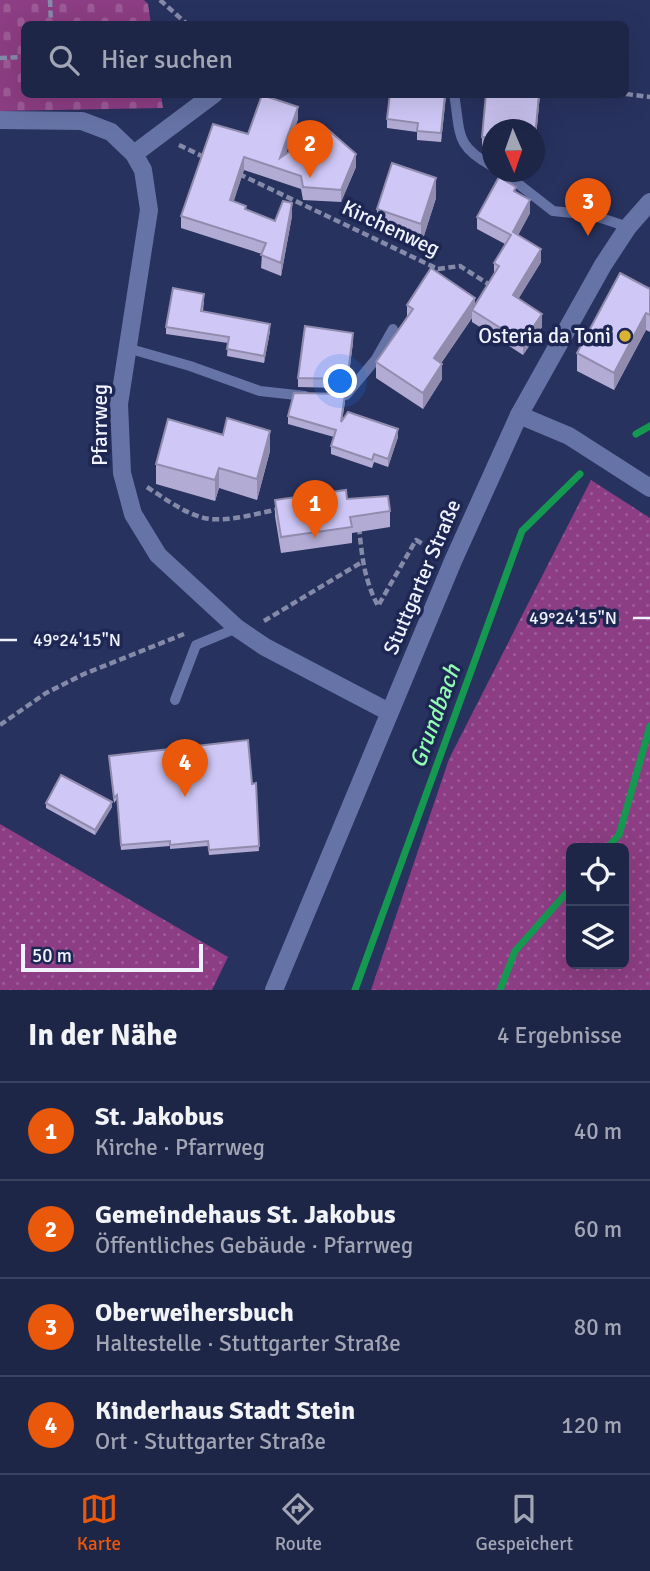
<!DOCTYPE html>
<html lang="de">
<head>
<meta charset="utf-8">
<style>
  body { margin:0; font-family:Signika,sans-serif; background:#2b3252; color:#f1f3f6 }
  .controls { position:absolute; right:21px; bottom:21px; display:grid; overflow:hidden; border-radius:10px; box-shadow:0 7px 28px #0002 }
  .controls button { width:63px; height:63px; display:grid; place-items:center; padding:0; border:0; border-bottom:2px solid #3c4360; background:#1e2647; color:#f1f3f6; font:35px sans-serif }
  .compass { position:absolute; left:482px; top:119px; width:63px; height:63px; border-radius:50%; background:#1e2647; box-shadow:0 7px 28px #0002; rotate:178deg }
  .scale { position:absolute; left:21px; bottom:18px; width:182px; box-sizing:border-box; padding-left:7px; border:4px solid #f0f3ff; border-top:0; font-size:19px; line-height:24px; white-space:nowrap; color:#f0f3ff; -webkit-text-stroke:5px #1e2753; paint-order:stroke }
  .you { position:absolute; left:341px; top:382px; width:24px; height:24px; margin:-18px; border:5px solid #fff; border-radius:50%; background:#1a73e8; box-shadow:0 0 0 10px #1a73e833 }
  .badge { display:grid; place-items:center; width:46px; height:46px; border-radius:50%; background:#ea580c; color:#fff; font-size:23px; font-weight:700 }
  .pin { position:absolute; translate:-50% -58px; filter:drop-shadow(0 2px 4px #0008) }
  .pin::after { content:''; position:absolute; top:37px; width:24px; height:21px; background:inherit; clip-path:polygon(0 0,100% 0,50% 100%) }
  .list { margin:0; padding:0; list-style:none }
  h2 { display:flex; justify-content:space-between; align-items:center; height:91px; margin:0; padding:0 28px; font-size:30px }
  h2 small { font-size:23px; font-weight:400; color:#a1a5b4 }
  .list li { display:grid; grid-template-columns:46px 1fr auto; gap:21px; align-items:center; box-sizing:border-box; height:98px; padding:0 28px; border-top:2px solid #3c4360 }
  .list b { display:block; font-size:26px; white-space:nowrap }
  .list p { margin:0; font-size:23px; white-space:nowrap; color:#a1a5b4 }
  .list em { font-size:23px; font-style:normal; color:#a1a5b4 }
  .icon { flex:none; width:38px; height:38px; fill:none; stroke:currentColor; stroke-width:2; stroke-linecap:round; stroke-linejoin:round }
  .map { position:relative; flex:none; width:650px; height:990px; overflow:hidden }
  .search { position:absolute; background:#1e2647; box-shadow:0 7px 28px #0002; left:21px; right:21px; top:21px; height:77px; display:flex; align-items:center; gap:18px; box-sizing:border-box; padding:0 24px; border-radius:10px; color:#a1a5b4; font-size:26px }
  .sheet { height:483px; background:#1e2647 }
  nav { display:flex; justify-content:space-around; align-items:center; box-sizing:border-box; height:98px; border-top:2px solid #3c4360; background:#1e2647; font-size:19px; color:#a1a5b4 }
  nav a { display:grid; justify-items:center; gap:4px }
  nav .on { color:#ea580c }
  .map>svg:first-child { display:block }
  .grass { fill:url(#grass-dots); fill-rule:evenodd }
  .cemetery { fill:url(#cemetery-stones) }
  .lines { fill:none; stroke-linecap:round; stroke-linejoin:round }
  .stream { stroke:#159850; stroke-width:7 }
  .path { stroke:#848aa8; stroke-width:4.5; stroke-dasharray:7 3.5; stroke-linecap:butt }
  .service { stroke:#6673a6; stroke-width:10 }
  .minor { stroke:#6673a6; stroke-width:18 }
  .tertiary { stroke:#6673a6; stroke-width:18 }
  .wall { fill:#b2acd4 }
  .shaded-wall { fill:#918cad }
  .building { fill:#cfc8f7; stroke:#918cad; stroke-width:2 }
  .ticks { fill:none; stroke:#f0f3ff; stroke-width:2.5 }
  .poi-dot { fill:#d8b434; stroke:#1e2753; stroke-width:2.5 }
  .labels { text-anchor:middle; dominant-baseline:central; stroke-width:7; stroke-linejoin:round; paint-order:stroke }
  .street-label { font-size:21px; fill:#f0f3ff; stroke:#1e2753 }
  .poi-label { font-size:21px; fill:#f0f3ff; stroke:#1e2753; text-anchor:end }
  .water-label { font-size:23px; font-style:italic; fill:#91fdb0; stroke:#1e2753 }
  .ticks-label { font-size:18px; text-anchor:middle; fill:#f0f3ff; stroke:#1e2753; stroke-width:7; stroke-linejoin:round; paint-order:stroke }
</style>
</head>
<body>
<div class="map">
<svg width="650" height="990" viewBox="0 0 650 990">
  <defs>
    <pattern id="grass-dots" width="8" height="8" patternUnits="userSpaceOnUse" patternTransform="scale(1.75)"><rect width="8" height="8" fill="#8c3d83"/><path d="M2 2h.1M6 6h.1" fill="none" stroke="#9c5a96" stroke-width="1.8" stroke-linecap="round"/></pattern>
    <pattern id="cemetery-stones" width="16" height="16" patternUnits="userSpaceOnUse" patternTransform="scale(1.75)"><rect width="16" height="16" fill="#8c3d83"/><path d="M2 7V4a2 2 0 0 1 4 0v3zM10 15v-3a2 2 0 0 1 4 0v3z" fill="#9c5a96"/></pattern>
  </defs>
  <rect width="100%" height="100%" fill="#28325f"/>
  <g class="grass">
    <path d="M591 480 650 518V990H371L449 759ZM571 848H624V964H571Z"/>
    <polygon points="0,824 228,957 212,990 0,990"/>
  </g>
  <polygon class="cemetery" points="0,0 144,0 148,4 151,24 24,24 24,94 161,95 163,108 0,111"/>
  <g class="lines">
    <g class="stream">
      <polyline points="636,434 650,426"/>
      <polyline points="607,848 619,835 650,726"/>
      <polyline points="355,990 522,531 580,474"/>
      <polyline points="500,990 515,951 571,888"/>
    </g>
    <g class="path">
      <polyline points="50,0 51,24"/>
      <polyline points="160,0 187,24"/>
      <polyline points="0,58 24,57"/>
      <polyline points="626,94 650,97"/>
      <polyline points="179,145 206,158"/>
      <polyline points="239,174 438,269 460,266 493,287"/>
      <path d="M147 487C164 498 184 513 204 518 228 523 257 513 280 509"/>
      <path d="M359 527C362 557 364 579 378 606L416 540 437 552"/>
      <polyline points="264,621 362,562"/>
      <polyline points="0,725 46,693 84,674 184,634"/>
    </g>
    <g class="service">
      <path d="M454 94C461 134 454 145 492 166"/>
      <polyline points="503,172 553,211 592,215 628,227"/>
      <polyline points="127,348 190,366 260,391 305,396"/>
      <polyline points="334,396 346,395 376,359 393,329"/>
      <polyline points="175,700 196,645 237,628"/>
    </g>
    <g class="minor">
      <polyline points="0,120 82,121 111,132 134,154 143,170 149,210 119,404 122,473 133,514 158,555 237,628 265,647 389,712"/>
      <polyline points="134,154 214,94"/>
      <polyline points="519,415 603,265 628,227 650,202"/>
    </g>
    <polyline class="tertiary" points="274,990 453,561 519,415 569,436 650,488"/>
  </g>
  <g class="wall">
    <polygon points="446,94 441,142 417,140 417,132 387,128 387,119"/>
    <polygon points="540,94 535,147 535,130 493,130 493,147 482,146 482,137"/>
    <polygon points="298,119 286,154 356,167 341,202 303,200 301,189 244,170 233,202 246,210 275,221 292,216 281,276 261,268 262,254 181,228 181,216 248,134"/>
    <polygon points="516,193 530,213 518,235 541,262 518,299 542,327 523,355 472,322 472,318 441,363 442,379 423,409 376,378 376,362 407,317 407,305 475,304 494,275 494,263 505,244 477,229 477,217"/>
    <polygon points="436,198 421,245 377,230 377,209"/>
    <polygon points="650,289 650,332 646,330 614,390 577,371 577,353"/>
    <polygon points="204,301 203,311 270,331 264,363 227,356 228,343 166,334 166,327"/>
    <polygon points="353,342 348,381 342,388 298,387 298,378"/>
    <polygon points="345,402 342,420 398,437 388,467 374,462 372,468 331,454 331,446 334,437 288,424 288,416"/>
    <polygon points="270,451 257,500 219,488 215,501 156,484 156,464"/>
    <polygon points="347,499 390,511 390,527 352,533 352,543 281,553 275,516 275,500"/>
    <polygon points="109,756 252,784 256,783 259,851 209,855 208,846 170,849 170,846 121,850 117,799 114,803"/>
    <polygon points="46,803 112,807 95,835 46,808"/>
  </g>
  <g class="shaded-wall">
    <polygon points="445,94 446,97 441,142 441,133"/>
    <polygon points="539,94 540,94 535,147 535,138"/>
    <polygon points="298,107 298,119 280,171 280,158"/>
    <polygon points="356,154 356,167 341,202 341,190"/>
    <polygon points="244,157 244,170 230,213 230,200"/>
    <polygon points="436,178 436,198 421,245 421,224"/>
    <polygon points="530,200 530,213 513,245 513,232"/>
    <polygon points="292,203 292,216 281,276 281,263"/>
    <polygon points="541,249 541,262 513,308 513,295"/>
    <polygon points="475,298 475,312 472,310 472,318 434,374 434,358"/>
    <polygon points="646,313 646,330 614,390 614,373"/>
    <polygon points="542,314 542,327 523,355 523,342"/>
    <polygon points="270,324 270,331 264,363 264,356"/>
    <polygon points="353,333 353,342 348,381 342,388 342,379"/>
    <polygon points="442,364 442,379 423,409 423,393"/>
    <polygon points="398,429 398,437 388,467 388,459"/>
    <polygon points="270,431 270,451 257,500 257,479"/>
    <polygon points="219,468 219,488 215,501 215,480"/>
    <polygon points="112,802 112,807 95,835 95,830"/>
  </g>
  <g class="building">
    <polygon points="390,94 445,94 441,133 417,131 418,123 387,119"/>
    <polygon points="486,94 539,94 535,138 535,130 493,130 493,138 482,137"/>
    <polygon points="262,95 298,107 280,158 325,127 356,154 341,190 303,187 301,176 244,157 230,200 246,206 245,209 275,221 283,201 292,203 281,263 261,255 266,243 181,216 213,124 248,134"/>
    <polygon points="392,163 436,178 421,224 377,209"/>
    <polygon points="499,177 516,187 514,191 530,200 513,232 541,249 513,295 542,314 523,342 472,310 499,266 494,263 511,235 477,217"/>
    <polygon points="431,268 475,298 434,358 442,364 423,393 376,362 413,309 407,305"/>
    <polygon points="620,273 650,289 650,315 646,313 614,373 577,353"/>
    <polygon points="173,288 204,294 201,311 270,324 264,356 227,349 229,337 166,327"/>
    <polygon points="305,326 353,333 348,373 342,379 298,378"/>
    <polygon points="294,393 345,394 341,422 348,412 398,429 388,459 374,454 372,460 331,446 336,430 288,416"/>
    <polygon points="227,418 270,431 257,479 219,468 215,480 156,464 168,419 223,435"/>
    <polygon points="346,490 347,499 388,496 390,511 350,517 352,527 281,537 275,500"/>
    <polygon points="248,740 252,784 256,783 259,846 209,850 208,841 170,845 170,841 121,845 117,795 114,798 109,756"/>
    <polygon points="61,775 112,802 95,830 46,803"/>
  </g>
  <path class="ticks" d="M633 618H650M0 640H17"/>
  <circle class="poi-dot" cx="625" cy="336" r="7"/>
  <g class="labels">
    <g class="street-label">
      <text transform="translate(391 228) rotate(25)">Kirchenweg</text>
      <text transform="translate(100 425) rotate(-90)">Pfarrweg</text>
      <text transform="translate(422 577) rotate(-67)">Stuttgarter Straße</text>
    </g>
    <g class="poi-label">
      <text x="611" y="336">Osteria da Toni</text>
    </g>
    <g class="water-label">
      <text transform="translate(435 716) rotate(-70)">Grundbach</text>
    </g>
  </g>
  <g class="ticks-label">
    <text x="573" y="624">49°24'15"N</text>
    <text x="77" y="646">49°24'15"N</text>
  </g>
</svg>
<div class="controls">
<button><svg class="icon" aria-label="locate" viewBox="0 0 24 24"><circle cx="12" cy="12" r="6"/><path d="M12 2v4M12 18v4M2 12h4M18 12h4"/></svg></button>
<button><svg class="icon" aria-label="layers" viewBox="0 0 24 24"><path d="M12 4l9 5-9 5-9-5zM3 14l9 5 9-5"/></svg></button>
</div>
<svg class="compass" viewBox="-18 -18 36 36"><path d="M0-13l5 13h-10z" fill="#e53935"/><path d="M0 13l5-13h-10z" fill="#a1a5b4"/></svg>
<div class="scale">50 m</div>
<div class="you"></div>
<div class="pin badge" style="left:315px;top:538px">1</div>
<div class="pin badge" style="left:310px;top:178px">2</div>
<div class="pin badge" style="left:588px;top:236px">3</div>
<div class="pin badge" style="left:185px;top:797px">4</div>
<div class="search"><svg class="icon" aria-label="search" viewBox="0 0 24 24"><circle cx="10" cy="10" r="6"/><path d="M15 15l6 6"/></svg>Hier suchen</div>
</div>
<section class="sheet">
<h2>In der Nähe<small>4 Ergebnisse</small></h2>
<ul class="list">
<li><span class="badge">1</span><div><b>St. Jakobus</b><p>Kirche · Pfarrweg</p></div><em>40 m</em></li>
<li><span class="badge">2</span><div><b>Gemeindehaus St. Jakobus</b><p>Öffentliches Gebäude · Pfarrweg</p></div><em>60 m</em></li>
<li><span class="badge">3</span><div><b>Oberweihersbuch</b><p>Haltestelle · Stuttgarter Straße</p></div><em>80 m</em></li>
<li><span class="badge">4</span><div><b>Kinderhaus Stadt Stein</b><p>Ort · Stuttgarter Straße</p></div><em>120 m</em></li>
</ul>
</section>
<nav>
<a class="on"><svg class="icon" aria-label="map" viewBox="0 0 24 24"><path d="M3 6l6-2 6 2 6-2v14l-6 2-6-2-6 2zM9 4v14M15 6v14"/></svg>Karte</a>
<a><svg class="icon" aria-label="directions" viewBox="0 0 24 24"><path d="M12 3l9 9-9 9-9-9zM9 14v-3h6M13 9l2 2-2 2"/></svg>Route</a>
<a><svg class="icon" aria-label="saved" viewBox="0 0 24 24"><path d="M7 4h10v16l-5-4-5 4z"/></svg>Gespeichert</a>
</nav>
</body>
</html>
